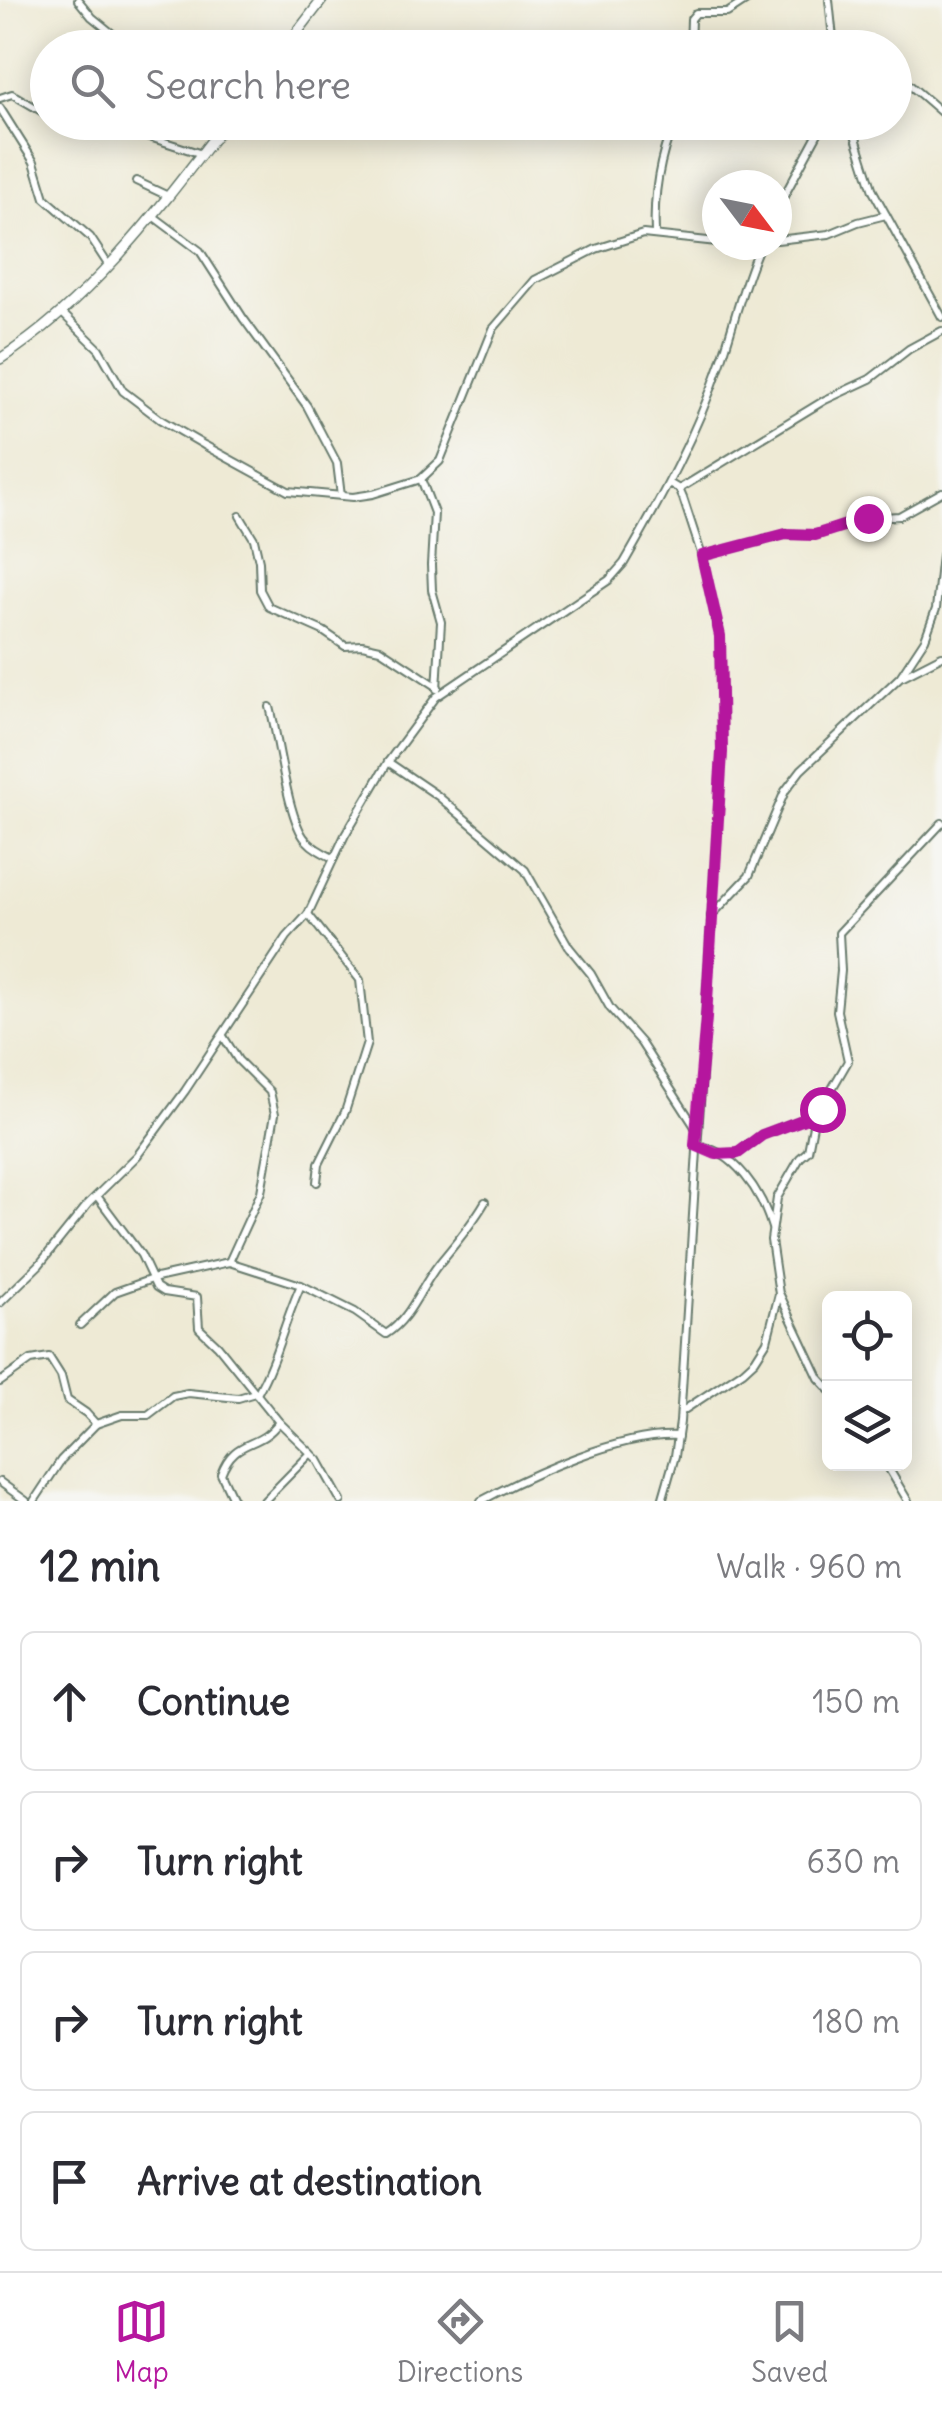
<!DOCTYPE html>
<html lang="en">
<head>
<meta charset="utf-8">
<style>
  body { margin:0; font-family:Delius,sans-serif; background:#f7f7f7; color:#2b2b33 }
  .controls { position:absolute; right:30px; bottom:30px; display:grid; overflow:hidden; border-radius:15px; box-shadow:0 5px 25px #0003 }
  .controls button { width:90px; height:90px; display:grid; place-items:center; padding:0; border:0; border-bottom:2px solid #e1e1e2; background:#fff; color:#2b2b33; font:50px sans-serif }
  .compass { position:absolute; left:702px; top:170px; width:90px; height:90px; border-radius:50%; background:#fff; box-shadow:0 5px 25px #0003; rotate:122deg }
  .stop { position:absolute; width:30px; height:30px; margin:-22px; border:8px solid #b5179e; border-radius:50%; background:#fff }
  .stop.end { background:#b5179e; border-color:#fff; box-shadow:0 2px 10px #0008 }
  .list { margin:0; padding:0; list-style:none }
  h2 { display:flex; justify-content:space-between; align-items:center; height:130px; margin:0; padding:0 40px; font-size:42px }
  h2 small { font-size:32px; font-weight:400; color:#7c7c81 }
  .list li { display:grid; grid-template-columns:65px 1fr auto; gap:30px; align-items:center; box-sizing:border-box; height:140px; margin:0 20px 20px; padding:0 20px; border:2px solid #e1e1e2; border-radius:15px }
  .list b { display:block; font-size:38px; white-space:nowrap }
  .list em { font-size:32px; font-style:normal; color:#7c7c81 }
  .icon { flex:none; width:55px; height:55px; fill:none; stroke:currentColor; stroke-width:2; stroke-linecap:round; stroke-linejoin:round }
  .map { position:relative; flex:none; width:942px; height:1501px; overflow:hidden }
  .search { position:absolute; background:#fff; box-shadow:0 5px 25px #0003; left:30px; right:30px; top:30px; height:110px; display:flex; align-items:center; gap:25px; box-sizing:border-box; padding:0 35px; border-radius:55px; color:#7c7c81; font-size:38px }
  .sheet { height:770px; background:#fff }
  nav { display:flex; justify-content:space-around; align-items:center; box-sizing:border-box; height:140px; border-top:2px solid #e1e1e2; background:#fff; font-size:28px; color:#7c7c81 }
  nav a { display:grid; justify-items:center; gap:5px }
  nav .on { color:#b5179e }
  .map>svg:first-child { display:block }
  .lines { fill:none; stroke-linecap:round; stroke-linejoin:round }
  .minor-casing { stroke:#677a6c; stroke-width:10 }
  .secondary-casing { stroke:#677a6c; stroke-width:12 }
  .minor { stroke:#fff; stroke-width:6 }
  .secondary { stroke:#fff; stroke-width:9 }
  .route { stroke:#b5179e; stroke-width:12 }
</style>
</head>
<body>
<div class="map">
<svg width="942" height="1501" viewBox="0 0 942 1501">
  <rect width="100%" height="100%" fill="#f6f6f2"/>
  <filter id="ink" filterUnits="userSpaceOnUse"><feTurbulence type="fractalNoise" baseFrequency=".01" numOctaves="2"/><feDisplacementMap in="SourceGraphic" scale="20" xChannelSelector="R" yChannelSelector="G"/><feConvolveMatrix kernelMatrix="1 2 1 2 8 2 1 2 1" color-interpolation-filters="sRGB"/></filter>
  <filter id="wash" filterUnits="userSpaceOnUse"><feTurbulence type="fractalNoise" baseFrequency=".0048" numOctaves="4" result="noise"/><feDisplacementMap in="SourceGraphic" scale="40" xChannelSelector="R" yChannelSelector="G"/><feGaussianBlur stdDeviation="2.25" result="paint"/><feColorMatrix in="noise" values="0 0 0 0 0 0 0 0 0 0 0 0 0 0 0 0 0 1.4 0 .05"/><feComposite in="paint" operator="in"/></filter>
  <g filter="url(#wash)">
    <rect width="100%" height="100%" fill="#eeead5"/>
  </g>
  <g filter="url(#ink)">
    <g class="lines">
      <defs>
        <g id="minor">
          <polyline points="78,0 92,17 130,48"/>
          <polyline points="829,0 834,48"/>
          <polyline points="690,48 691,19 696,13 727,13 747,0"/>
          <polyline points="894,80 905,81 942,113"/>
          <polyline points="0,98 12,94 48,115"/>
          <polyline points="0,108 34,162 45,198 90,237 109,266"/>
          <polyline points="81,122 134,132 202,154"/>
          <polyline points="851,122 873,191 942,317"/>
          <polyline points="136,181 168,196"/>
          <polyline points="777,209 824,122"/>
          <polyline points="153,216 200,251 243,318 307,406 337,463 341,496"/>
          <path d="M655 233C653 194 659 159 674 122"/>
          <polyline points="777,240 829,234 858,222 886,215"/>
          <polyline points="61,312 99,349 123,391 161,420 204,445 288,491 353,497 373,494 421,479 440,461 493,329 535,280 596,249 643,234 717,242"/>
          <polyline points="421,479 434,513 431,565 432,590 441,622 437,689"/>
          <polyline points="679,489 825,400 870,379 909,349 942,331"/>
          <polyline points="240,516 254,539 259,561 260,590 269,607 323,631 345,646 362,645 380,649 438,687"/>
          <polyline points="702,556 786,534 815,535 868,518 899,516 942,492"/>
          <polyline points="903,676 942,656"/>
          <path d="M270 707C278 736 288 821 306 840 313 848 323 853 333 858"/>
          <polyline points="388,762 438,796 525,870 569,947 591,974 610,1008 641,1043 697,1130"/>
          <polyline points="308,914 360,980 367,1043 345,1112 319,1164 317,1182"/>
          <polyline points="711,916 749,876 785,791 801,770 900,677 925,639 936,609 942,555"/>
          <polyline points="223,1036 238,1060 270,1092 275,1114 261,1192 229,1262"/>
          <path d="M695 1145C735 1150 762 1193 772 1228"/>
          <polyline points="720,1154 738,1153 762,1135 817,1114"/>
          <polyline points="97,1196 141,1255 156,1287 164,1292 197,1297 199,1328 218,1346 279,1422 318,1460 341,1501"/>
          <polyline points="780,1295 819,1378 830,1390"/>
          <path d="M0 1303 39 1265 88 1204 137 1156 185 1091 287 937 308 914 345 835 388 762 436 697 609 580 624 563C661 499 697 433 721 362 734 323 743 283 760 245"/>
          <path d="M80 1325 115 1292 152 1279 229 1262 301 1285 355 1312 386 1334C411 1318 420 1288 438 1265 455 1244 471 1226 485 1202"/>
          <polyline points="0,1382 31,1360 49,1357 61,1376 67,1400 86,1413 96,1424"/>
          <path d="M257 1394C277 1359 284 1322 301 1285"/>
          <polyline points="681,1412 743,1371 755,1360 767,1341 779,1294 771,1240 777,1198 800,1158 808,1151 814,1120 848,1061 837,1011 841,971 839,933 942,823"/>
          <polyline points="886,1464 908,1501"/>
          <polyline points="0,1482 26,1501"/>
          <polyline points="34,1501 61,1460 96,1424 122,1415 148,1415 173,1396 188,1393 238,1398 255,1393"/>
          <path d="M234 1501 221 1474C235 1436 258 1451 279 1422"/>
          <polyline points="264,1501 311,1453"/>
          <path d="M481 1501C531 1474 621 1433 678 1436"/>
          <polyline points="662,1501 675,1456 680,1422 722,752 720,636 702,556 683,498 679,489 669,483"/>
        </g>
        <g id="secondary">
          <polyline points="285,48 322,0"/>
          <path d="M0 359C93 299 159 209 226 122"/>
        </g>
      </defs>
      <use href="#minor" class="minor-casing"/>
      <use href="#secondary" class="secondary-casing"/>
      <use href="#minor" class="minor"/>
      <use href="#secondary" class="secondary"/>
    </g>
  </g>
  <g class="lines" filter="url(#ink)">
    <polyline class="route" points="822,1109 818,1114 762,1135 738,1153 716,1154 695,1145 706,1018 722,752 720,636 702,556 786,534 815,535 868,518"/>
  </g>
</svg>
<div class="controls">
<button><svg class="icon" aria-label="locate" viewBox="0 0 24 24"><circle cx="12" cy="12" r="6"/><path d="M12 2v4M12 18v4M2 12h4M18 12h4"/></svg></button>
<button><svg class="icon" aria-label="layers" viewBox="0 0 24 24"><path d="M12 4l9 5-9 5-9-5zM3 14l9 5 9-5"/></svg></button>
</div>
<svg class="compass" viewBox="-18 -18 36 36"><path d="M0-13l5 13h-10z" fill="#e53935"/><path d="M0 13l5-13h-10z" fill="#7c7c81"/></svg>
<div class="stop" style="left:822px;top:1109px"></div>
<div class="stop end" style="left:868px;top:518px"></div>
<div class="search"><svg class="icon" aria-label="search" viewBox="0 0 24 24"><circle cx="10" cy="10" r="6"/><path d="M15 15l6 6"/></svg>Search here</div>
</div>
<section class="sheet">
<h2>12 min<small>Walk · 960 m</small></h2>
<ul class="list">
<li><svg class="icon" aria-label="ahead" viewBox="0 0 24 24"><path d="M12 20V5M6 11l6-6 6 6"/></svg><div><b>Continue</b></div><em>150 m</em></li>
<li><svg class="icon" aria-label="right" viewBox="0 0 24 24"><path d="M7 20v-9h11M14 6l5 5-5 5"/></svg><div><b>Turn right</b></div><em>630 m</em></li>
<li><svg class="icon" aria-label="right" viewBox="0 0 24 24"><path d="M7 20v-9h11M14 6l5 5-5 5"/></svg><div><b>Turn right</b></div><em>180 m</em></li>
<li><svg class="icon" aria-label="arrive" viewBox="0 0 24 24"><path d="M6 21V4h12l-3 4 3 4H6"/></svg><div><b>Arrive at destination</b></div></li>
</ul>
</section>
<nav>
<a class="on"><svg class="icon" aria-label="map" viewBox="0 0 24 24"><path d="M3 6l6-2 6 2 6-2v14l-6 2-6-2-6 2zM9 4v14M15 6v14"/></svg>Map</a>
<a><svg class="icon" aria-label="directions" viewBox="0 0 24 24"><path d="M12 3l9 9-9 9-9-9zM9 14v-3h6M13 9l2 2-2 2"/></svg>Directions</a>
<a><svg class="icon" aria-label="saved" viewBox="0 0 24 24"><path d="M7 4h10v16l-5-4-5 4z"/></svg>Saved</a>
</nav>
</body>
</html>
